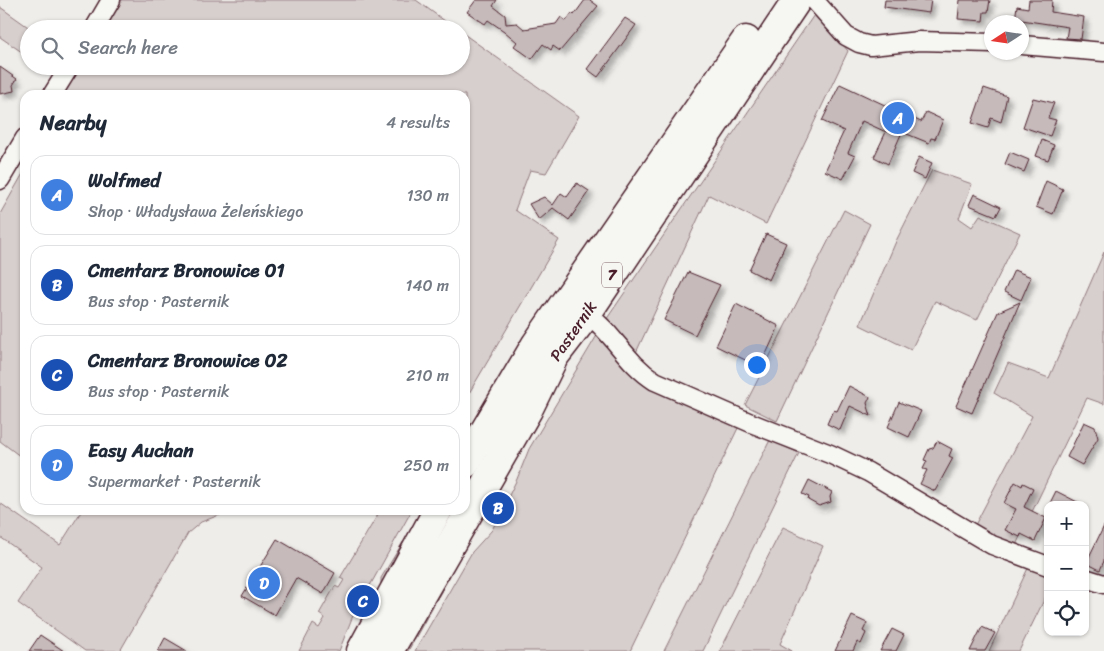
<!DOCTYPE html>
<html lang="en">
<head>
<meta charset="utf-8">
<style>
  body { margin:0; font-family:Sriracha,sans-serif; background:#f2f2f3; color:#1f2937 }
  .controls { position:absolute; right:15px; bottom:15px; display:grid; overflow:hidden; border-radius:10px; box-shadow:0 1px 4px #0004 }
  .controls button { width:45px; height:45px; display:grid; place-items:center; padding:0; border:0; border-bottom:1px solid #e0e1e3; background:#fff; color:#1f2937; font:25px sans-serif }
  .compass { position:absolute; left:984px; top:15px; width:45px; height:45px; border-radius:50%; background:#fff; box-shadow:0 1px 4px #0004; rotate:258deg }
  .you { position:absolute; left:756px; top:364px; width:18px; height:18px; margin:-12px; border:4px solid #fff; border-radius:50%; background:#1a73e8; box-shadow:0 0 0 8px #1a73e833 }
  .badge { display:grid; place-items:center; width:32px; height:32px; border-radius:50%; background:#2563eb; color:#fff; font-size:16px; font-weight:700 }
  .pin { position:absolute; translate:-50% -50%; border:2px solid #fff; box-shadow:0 1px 5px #0006 }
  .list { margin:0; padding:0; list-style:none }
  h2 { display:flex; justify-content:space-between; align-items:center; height:65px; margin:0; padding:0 20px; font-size:21px }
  h2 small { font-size:16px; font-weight:400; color:#747a83 }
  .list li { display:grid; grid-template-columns:32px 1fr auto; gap:15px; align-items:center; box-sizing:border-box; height:80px; margin:0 10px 10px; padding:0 10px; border:1px solid #e0e1e3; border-radius:15px }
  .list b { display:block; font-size:19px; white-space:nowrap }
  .list p { margin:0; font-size:16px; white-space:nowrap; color:#747a83 }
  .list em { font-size:16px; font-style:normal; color:#747a83 }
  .icon { flex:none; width:28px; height:28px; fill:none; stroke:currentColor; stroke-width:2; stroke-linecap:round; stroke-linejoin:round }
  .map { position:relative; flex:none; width:1104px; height:651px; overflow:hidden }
  .search { position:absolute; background:#fff; box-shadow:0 1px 4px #0004; left:20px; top:20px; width:450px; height:55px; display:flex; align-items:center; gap:12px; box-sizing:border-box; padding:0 18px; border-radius:28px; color:#747a83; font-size:19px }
  .panel { position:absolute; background:#fff; box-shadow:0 1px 4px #0004; left:20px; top:90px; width:450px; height:425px; border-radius:15px }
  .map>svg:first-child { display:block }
  .green { fill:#d7cfce; stroke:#90777c }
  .building { fill:#c6babb; stroke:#4a1f2b; filter:url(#shadow) }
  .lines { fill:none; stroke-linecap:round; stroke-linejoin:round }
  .street-casing { stroke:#4a1f2b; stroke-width:21 }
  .primary-casing { stroke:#4a1f2b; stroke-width:31 }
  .street { stroke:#f6f6f2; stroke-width:18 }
  .primary { stroke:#f6f6f2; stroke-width:28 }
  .labels { text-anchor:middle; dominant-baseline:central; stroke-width:4; stroke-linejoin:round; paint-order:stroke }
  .shield { fill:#f6f6f2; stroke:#7e6067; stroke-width:1 }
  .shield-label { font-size:15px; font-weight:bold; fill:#4a1f2b }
  .street-label { font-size:16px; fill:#4a1f2b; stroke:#f6f6f2 }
</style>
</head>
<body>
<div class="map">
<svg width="1104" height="651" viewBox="0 0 1104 651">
  <defs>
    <filter id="shadow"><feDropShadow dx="4.5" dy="4.5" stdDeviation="2.5" flood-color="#0004"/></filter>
  </defs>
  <rect width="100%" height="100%" fill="#efedea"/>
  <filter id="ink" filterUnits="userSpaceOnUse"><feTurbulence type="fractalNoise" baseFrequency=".02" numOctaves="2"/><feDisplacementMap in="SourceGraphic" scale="10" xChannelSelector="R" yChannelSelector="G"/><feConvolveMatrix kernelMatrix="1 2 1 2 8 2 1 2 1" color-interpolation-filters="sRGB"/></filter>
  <g filter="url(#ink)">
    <g class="green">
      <polygon points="119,0 416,0 456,29 102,29"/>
      <polygon points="0,7 31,29 29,29 29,57 0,37"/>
      <polygon points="816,12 848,51 766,224 709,195 634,357 606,320"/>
      <polygon points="461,32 579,116 546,173 530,170 515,210 559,240 465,400 465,95 61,95 79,66 461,66"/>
      <polygon points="25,170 25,460 0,441 0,214"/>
      <polygon points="932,170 972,184 959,218 972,227 980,215 1020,233 977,320 935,301 911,350 860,325 897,239"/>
      <polygon points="844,210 870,224 777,421 745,405"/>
      <polygon points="1104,252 1104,404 1087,398 1015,547 975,525 1032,416 994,393 1008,363 1049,378"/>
      <polygon points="599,332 629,369 739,426 630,651 415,651 472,552 492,530 517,479 529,449"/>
      <polygon points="770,440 799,453 703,651 664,651"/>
      <polygon points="0,503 60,545 82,510 233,510 201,522 188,533 120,651 85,651 18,603 42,567 0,537"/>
      <polygon points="412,510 352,618 339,651 299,651 313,624 319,628 325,618 319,614 335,586 339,588 344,580 340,578 380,511"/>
      <polygon points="783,527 823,546 780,644 792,651 720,651"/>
      <polygon points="403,542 409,546 403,557 381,584 381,578"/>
      <polygon points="1029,566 1048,571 1048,592 1019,651 989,651"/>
      <polygon points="447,571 451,574 408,651 402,651"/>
    </g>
    <g class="building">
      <polygon points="476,0 497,0 493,6 505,15 506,24 517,23 524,29 556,24 561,17 566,21 572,13 574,15 585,0 590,0 598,6 560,51 553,46 551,50 543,44 532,59 514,46 517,42 504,31 488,20 485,24 467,12"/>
      <polygon points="885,0 931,0 929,13 884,7"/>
      <polygon points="960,0 990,0 988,12 984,12 983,21 958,19"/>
      <polygon points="1029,0 1052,0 1051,12 1084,17 1081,39 1066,38 1068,27 1015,19 1017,6 1028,8"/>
      <polygon points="625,18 636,25 598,77 587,69"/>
      <polygon points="0,67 17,79 13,85 14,91 0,94"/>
      <polygon points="840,84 921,122 926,112 943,120 935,139 931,138 929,143 902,132 888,164 874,157 886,132 862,121 848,153 855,156 843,179 825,171 844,131 822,121"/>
      <polygon points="984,88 1007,96 1001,122 991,118 988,128 972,123"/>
      <polygon points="1033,98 1054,103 1048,118 1056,120 1050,136 1023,127"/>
      <polygon points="1042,140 1054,145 1048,160 1036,156"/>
      <polygon points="1010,152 1029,160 1024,172 1005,164"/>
      <polygon points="919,157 932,163 925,179 912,173"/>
      <polygon points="1046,181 1063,189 1053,214 1036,207"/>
      <polygon points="577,183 589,191 569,220 553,208 539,220 529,204 544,197 553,205 561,193 567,197"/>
      <polygon points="974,194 1001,207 996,216 969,205"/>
      <polygon points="766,234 786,243 769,280 749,270"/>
      <polygon points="1014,270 1031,277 1021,300 1004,292"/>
      <polygon points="688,272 720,285 695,335 664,320"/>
      <polygon points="1020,302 972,413 956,406 998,312"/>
      <polygon points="736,304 779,326 760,367 716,346"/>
      <polygon points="849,386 870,397 867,403 871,416 850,406 840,430 827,424 833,410 837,411"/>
      <polygon points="899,402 921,411 909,437 888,427"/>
      <polygon points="1084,422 1095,427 1098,438 1082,465 1067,457"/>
      <polygon points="937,441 952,449 949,456 953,458 935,491 920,484 927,470 923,469 927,461 924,460 929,449 933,448"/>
      <polygon points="809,480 832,492 830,497 831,502 819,506 808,500 809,497 802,494"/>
      <polygon points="1015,482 1022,486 1023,483 1033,488 1024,507 1046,518 1035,541 1021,534 1020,537 1005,530 1016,509 1004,503"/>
      <polygon points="1056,491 1083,505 1049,505"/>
      <polygon points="1104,526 1104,561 1100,570 1086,563"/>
      <polygon points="277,539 335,573 323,594 296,578 275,615 242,596"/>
      <polygon points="852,616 867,623 863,631 866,633 861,644 857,642 853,651 835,651"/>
      <polygon points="982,627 995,633 985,651 970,651"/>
      <polygon points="892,629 904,635 896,651 880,651"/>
      <polygon points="40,635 64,651 29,651"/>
      <polygon points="165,638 187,651 158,651"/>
    </g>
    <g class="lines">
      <defs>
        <g id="street">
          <polyline points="814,0 846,36 859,43 871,46 919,41 992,43"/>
          <polyline points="94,29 111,0"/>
          <polyline points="1022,45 1104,52"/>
          <polyline points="52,95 70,66"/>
          <polyline points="0,180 25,138"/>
          <path d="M586 313C613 332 626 363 655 381L751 423 830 454 868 472 992 545 1048 566"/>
          <polyline points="1085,578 1104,584"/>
        </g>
        <g id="primary">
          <polyline points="465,464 536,344 746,40"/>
          <polyline points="361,651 438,510"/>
          <polyline points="389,651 528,410 554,357 584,318 797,0"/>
        </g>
      </defs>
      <use href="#street" class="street-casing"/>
      <use href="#primary" class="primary-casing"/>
      <use href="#street" class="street"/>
      <use href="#primary" class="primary"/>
    </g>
  </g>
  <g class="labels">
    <rect class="shield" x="602" y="262.5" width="20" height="25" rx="4"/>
    <g class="shield-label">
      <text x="612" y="275">7</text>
    </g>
    <g class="street-label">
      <text transform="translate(573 331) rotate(-55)">Pasternik</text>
    </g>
  </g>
</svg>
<div class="controls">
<button>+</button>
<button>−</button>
<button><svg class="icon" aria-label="locate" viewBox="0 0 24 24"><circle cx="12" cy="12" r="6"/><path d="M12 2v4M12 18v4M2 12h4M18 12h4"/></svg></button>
</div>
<svg class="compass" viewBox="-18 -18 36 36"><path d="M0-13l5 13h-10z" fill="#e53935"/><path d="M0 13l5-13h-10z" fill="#747a83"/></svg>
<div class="you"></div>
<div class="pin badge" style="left:898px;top:118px;background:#3f7fe0">A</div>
<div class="pin badge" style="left:498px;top:508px;background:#1a4fb4">B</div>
<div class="pin badge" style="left:363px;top:601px;background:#1a4fb4">C</div>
<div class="pin badge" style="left:264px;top:583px;background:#3f7fe0">D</div>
<div class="search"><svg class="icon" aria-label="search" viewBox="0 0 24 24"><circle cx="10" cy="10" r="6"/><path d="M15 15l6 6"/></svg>Search here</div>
<section class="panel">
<h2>Nearby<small>4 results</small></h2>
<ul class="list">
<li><span class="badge" style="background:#3f7fe0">A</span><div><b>Wolfmed</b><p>Shop · Władysława Żeleńskiego</p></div><em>130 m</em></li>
<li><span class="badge" style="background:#1a4fb4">B</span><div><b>Cmentarz Bronowice 01</b><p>Bus stop · Pasternik</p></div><em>140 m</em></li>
<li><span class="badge" style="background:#1a4fb4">C</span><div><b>Cmentarz Bronowice 02</b><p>Bus stop · Pasternik</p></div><em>210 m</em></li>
<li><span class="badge" style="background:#3f7fe0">D</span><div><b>Easy Auchan</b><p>Supermarket · Pasternik</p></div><em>250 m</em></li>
</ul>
</section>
</div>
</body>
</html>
